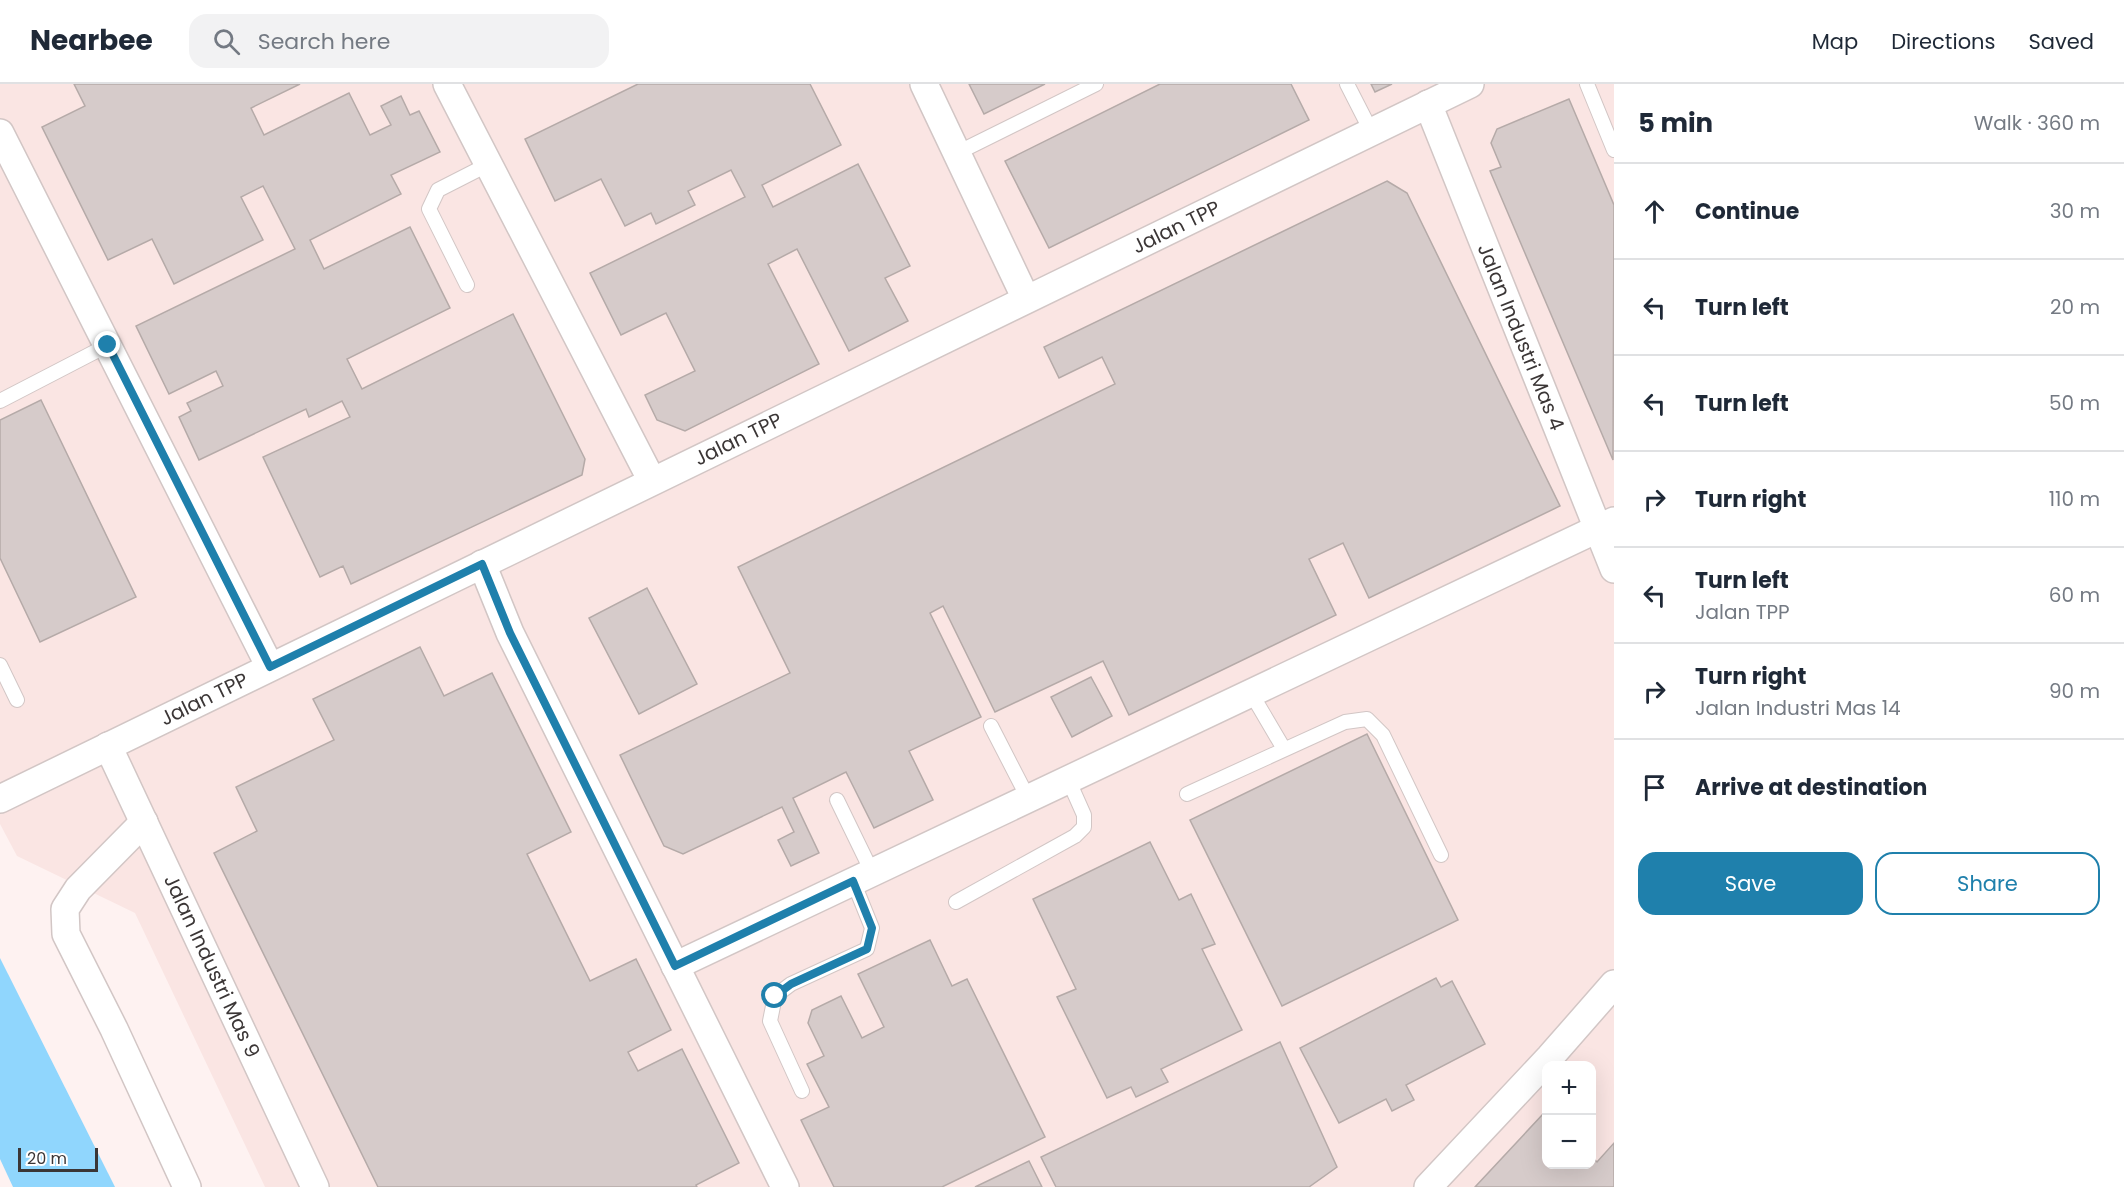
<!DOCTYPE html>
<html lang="en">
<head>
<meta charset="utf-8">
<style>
  body { margin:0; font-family:Poppins,sans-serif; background:#f2f2f3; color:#1f2937 }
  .controls { position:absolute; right:18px; bottom:18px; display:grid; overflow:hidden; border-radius:12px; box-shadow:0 6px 24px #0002 }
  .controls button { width:54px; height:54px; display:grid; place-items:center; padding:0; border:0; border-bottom:2px solid #e0e1e3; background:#fff; color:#1f2937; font:30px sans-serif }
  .scale { position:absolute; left:18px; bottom:15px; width:80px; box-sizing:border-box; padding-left:6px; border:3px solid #3b3636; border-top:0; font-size:16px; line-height:21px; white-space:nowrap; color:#3b3636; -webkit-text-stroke:4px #fff; paint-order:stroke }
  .stop { position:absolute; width:18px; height:18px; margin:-14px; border:4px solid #1f80ac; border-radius:50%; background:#fff }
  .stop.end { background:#1f80ac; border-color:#fff; box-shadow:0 2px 6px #0008 }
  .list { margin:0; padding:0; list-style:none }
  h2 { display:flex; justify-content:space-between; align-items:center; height:78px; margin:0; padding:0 24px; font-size:26px }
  h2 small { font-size:20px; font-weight:400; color:#747a83 }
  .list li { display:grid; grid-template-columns:39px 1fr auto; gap:18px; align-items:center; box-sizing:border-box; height:96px; padding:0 24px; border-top:2px solid #e0e1e3 }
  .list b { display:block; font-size:22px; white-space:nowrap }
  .list p { margin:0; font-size:20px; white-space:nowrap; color:#747a83 }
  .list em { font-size:20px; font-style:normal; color:#747a83 }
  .actions { display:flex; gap:12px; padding:18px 24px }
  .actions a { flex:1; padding:14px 0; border:2px solid #1f80ac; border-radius:18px; text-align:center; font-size:21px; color:#1f80ac }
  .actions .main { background:#1f80ac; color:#fff }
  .icon { flex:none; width:33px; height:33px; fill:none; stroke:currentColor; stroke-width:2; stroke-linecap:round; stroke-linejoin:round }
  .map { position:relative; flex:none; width:1614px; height:1103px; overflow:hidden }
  header { display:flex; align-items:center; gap:36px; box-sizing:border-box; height:84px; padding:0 30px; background:#fff; border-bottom:2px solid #e0e1e3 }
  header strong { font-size:28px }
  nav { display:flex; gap:33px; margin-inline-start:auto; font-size:21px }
  .search { width:420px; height:54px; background:#f2f2f3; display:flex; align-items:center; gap:15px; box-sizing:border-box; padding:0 21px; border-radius:18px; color:#747a83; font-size:22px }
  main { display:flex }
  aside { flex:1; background:#fff }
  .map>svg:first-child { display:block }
  .built { fill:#fae5e3; fill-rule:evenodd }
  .water { fill:#90d6fd }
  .building { fill:#d6cbca; stroke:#b5aaa8; stroke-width:1.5 }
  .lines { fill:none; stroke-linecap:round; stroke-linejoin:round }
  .service-casing { stroke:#d2c6c5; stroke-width:16 }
  .minor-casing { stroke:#d2c6c5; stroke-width:30 }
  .service { stroke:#fff; stroke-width:14 }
  .minor { stroke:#fff; stroke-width:27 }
  .route { stroke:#1f80ac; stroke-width:8 }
  .labels { text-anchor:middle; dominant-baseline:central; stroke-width:4.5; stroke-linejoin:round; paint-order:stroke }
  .street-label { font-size:20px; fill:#3b3636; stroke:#fff }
</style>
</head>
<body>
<header>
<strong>Nearbee</strong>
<div class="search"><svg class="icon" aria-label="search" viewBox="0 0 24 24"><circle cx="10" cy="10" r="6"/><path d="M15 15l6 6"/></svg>Search here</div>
<nav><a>Map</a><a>Directions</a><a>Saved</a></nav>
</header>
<main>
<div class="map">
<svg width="1614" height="1103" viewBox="0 0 1614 1103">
  <rect width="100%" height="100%" fill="#fef2f1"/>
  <path class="built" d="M0 0H1614V1103H265L135 829 17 772 0 740ZM1546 982H1592V1080H1546Z"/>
  <polygon class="water" points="0,874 115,1103 13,1103 0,1075"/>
  <g class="building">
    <polygon points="74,0 300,0 251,24 264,51 349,9 370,51 391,41 381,22 401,12 410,31 419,27 440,68 391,91 401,110 310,156 324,185 410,143 450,224 347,275 362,305 513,230 585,375 582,391 351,500 343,482 320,493 263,373 350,333 342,317 309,333 306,325 199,376 179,333 191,327 187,319 223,302 216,287 169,310 136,242 295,165 263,102 241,113 263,156 174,200 152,155 108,176 42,43 85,22"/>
    <polygon points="638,0 810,0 841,61 762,101 773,123 858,80 910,182 885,194 908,237 849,267 797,165 768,180 819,280 685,347 657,336 645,311 695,287 666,229 621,251 590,189 745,113 731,86 688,107 695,121 656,140 651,129 625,142 601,95 555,117 525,55"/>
    <polygon points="969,0 1045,0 984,30"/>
    <polygon points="1160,0 1291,0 1309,36 1049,164 1005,77"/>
    <polygon points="1371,0 1392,0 1375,8"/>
    <polygon points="1569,15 1614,121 1613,376 1490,87 1501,83 1491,59 1497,45"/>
    <polygon points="1387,97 1407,109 1560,422 1369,514 1343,459 1309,475 1336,531 1129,631 1103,577 995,628 943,522 930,529 981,633 909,667 933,716 874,744 846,688 793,714 819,769 791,782 778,756 794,748 782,723 683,770 664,762 620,671 790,589 738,483 1115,300 1102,273 1059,294 1044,263"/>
    <polygon points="41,316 136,513 40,558 0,474 0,336"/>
    <polygon points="647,504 697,600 639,630 589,534"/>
    <polygon points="420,563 444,612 492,589 571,748 527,770 590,897 636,875 671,946 628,968 638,987 682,965 739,1079 696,1101 697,1103 378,1103 214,769 257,747 236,703 334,656 313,615"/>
    <polygon points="1091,593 1112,632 1072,653 1051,613"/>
    <polygon points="1367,650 1458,836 1282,922 1190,736"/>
    <polygon points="1150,758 1179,816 1191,810 1215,860 1202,865 1242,946 1161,985 1168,998 1136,1013 1131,1003 1107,1014 1057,913 1076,905 1033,815"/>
    <polygon points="930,856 952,902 967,895 1045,1053 942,1103 834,1103 801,1036 829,1023 807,980 824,972 808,939 812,926 841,912 862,954 884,943 858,890"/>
    <polygon points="1436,894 1441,903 1452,897 1485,960 1406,1001 1414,1016 1392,1027 1386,1015 1339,1039 1300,964"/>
    <polygon points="1280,958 1337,1083 1309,1103 1056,1103 1041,1073"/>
    <polygon points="1544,1029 1546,1032 1546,1080 1592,1080 1592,1073 1597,1078 1614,1059 1614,1103 1475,1103"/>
    <polygon points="1029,1077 1042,1103 975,1103"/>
  </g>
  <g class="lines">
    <defs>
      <g id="service">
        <polyline points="1347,0 1371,47"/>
        <polyline points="1587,0 1614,66"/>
        <polyline points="957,69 1096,0"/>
        <polyline points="467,201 429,125 438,106 489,80"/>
        <polyline points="0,317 108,261"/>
        <polyline points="0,581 17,616"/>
        <polyline points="1251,609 1284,665"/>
        <polyline points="991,642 1028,714"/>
        <polyline points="1187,710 1345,638 1367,635 1383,651 1441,771"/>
        <polyline points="837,716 872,788"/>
        <polyline points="956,818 1075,752 1084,743 1084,731 1068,695"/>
        <polyline points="802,1007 770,937 775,912 791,900 867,865 872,844 853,797"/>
      </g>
      <g id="minor">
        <polyline points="447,0 652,397"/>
        <polyline points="924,0 1026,215"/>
        <polyline points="1428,20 1614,485"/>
        <polyline points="0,49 270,583"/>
        <polyline points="482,480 510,549 785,1103"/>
        <polyline points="108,662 315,1103"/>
        <polyline points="0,715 1470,0"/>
        <polyline points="144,738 78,805 65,825 66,850 114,945 187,1103"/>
        <polyline points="675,882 1614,437"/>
        <polyline points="1428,1103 1550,973 1614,900"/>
      </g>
    </defs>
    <use href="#service" class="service-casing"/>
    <use href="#minor" class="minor-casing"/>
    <use href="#service" class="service"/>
    <use href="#minor" class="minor"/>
  </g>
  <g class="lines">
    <polyline class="route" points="108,261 270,583 482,480 510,549 675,882 853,797 872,844 867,865 791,900 775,912"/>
  </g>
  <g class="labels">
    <g class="street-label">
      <text transform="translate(1176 143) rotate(-26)">Jalan TPP</text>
      <text transform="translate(1521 253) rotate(68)">Jalan Industri Mas 4</text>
      <text transform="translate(738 355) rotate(-26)">Jalan TPP</text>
      <text transform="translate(204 615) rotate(-26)">Jalan TPP</text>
      <text transform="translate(212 882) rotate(65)">Jalan Industri Mas 9</text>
    </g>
  </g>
</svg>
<div class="controls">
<button>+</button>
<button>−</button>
</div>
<div class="scale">20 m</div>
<div class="stop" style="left:775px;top:912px"></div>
<div class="stop end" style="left:108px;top:261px"></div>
</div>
<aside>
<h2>5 min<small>Walk · 360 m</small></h2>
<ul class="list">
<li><svg class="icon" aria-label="ahead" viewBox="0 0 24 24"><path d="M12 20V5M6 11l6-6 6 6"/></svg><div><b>Continue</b></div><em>30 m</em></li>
<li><svg class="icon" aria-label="left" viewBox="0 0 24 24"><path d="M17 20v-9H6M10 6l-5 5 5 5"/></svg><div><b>Turn left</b></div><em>20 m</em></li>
<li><svg class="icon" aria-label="left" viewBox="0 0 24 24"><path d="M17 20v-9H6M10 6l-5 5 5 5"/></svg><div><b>Turn left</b></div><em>50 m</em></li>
<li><svg class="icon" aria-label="right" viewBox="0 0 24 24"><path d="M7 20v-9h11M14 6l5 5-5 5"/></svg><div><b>Turn right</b></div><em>110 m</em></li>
<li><svg class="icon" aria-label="left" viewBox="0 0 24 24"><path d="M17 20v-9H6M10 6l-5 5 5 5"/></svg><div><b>Turn left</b><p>Jalan TPP</p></div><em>60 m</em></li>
<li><svg class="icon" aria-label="right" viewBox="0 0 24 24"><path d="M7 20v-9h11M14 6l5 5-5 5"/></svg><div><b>Turn right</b><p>Jalan Industri Mas 14</p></div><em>90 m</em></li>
<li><svg class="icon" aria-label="arrive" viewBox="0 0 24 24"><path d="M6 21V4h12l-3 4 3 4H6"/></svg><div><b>Arrive at destination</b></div></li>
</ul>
<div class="actions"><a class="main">Save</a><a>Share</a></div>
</aside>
</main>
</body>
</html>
